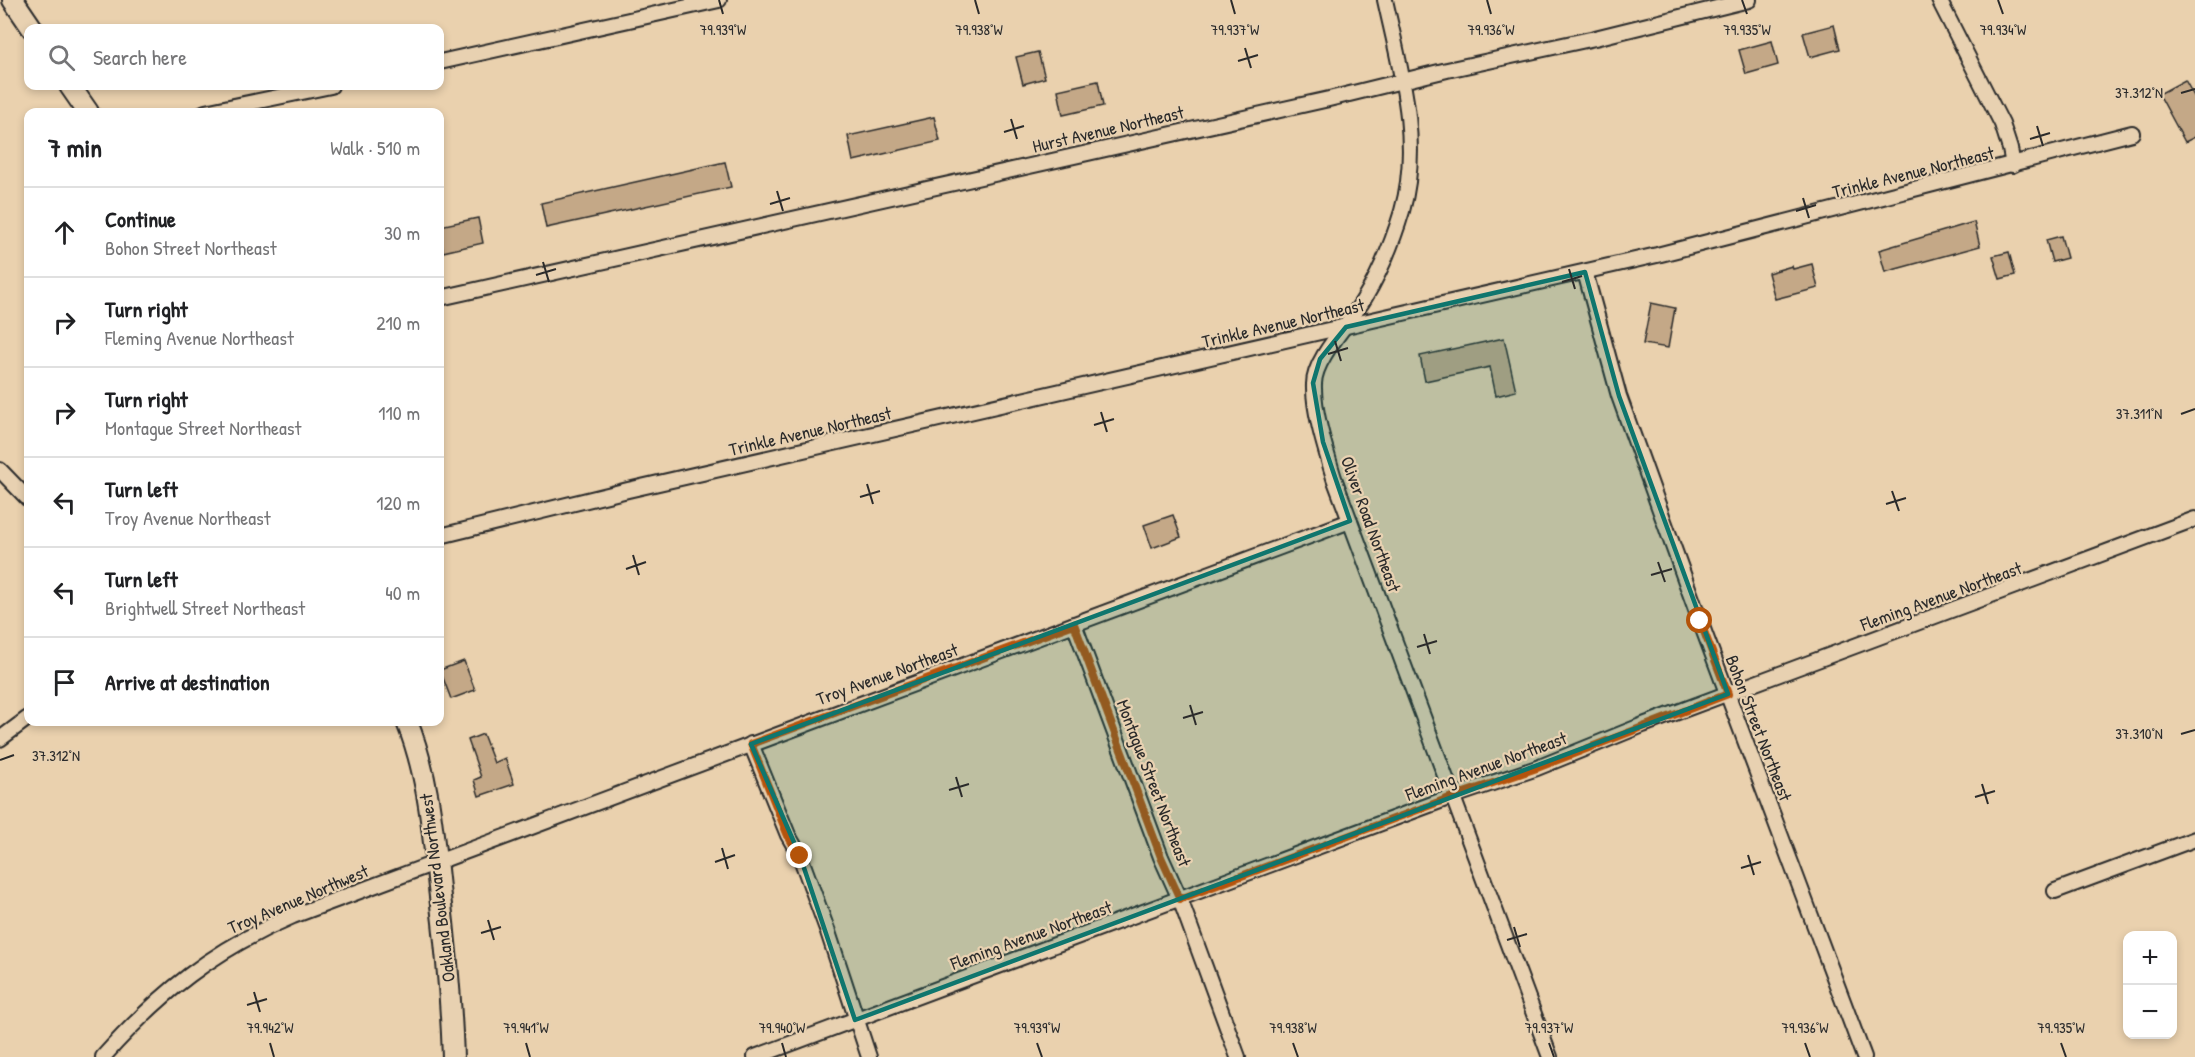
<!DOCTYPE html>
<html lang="en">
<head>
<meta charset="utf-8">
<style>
  body { margin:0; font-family:"Patrick Hand",sans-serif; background:#f6f6f6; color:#202124 }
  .controls { position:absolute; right:18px; bottom:18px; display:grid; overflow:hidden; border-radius:12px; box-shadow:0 3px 9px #0003 }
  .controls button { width:54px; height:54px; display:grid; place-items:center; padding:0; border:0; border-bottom:2px solid #e0e0e0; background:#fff; color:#202124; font:30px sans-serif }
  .stop { position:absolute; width:18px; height:18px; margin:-14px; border:4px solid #b45309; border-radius:50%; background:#fff }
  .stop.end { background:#b45309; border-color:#fff; box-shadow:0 2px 6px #0008 }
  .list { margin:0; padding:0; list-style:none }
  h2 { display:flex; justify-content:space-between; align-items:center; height:78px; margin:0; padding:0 24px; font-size:26px }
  h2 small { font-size:20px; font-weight:400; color:#757577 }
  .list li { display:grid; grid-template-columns:39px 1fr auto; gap:18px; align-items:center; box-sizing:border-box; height:90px; padding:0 24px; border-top:2px solid #e0e0e0 }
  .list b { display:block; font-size:22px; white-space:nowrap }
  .list p { margin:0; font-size:20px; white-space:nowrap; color:#757577 }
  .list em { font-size:20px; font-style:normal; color:#757577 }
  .icon { flex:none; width:33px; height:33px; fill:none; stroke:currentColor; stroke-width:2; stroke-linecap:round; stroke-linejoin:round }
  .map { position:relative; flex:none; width:2195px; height:1057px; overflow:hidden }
  .search { position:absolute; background:#fff; box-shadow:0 3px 9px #0003; left:24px; top:24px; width:420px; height:66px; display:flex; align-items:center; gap:15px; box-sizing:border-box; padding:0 21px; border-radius:12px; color:#757577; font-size:22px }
  .panel { position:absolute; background:#fff; box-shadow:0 3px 9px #0003; left:24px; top:108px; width:420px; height:618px; border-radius:12px }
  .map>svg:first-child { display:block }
  .building { fill:#c4a887; stroke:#2b2b2b; stroke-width:1.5 }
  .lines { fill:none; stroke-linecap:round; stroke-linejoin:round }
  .street-casing { stroke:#2b2b2b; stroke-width:18 }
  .secondary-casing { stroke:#2b2b2b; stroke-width:24 }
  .street { stroke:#e8d1b1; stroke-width:14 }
  .secondary { stroke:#e8d1b1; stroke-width:20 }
  .route { stroke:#b45309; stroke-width:8 }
  .marked { fill:#0f766e; fill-opacity:0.2; stroke:#0f766e; stroke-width:4.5; stroke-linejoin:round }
  .ticks { fill:none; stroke:#2b2b2b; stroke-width:2 }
  .labels { text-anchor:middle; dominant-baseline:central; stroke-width:4.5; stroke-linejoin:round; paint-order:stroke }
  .street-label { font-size:18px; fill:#2b2b2b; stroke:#e8d1b1 }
  .ticks-label { font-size:15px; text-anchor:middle; fill:#2b2b2b; stroke:#e8d1b1; stroke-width:4.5; stroke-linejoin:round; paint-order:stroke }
</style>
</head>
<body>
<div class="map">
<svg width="2195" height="1057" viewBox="0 0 2195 1057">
  <rect width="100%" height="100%" fill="#ead1ae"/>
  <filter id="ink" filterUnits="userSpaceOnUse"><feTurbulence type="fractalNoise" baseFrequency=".0167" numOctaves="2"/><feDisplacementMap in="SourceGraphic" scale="12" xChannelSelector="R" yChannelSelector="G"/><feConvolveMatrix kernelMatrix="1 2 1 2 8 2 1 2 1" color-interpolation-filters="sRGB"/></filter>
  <g filter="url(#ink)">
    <g class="building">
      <polygon points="1834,25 1840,49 1810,57 1803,33"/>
      <polygon points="1772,41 1778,65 1746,74 1739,50"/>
      <polygon points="1038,52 1045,78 1023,84 1016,57"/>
      <polygon points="2185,80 2195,98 2195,137 2185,142 2159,94"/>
      <polygon points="1098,81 1103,106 1063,115 1058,90"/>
      <polygon points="934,117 940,141 853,161 848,136"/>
      <polygon points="725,162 731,187 546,228 541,203"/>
      <polygon points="478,218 483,243 443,252 440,226"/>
      <polygon points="1974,222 1980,246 1885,272 1879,250"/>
      <polygon points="2061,236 2067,258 2052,262 2046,240"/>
      <polygon points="2009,252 2015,275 2000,279 1993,256"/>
      <polygon points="1812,264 1818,288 1775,299 1768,273 1792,266 1793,269"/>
      <polygon points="1651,303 1675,308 1668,348 1643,344"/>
      <polygon points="1504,338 1516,391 1496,396 1490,367 1425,381 1420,356"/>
      <polygon points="1173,515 1181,537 1152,548 1144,525"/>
      <polygon points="464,661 475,690 451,699 440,670"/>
      <polygon points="483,734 494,763 505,758 514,784 479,796 474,780 481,777 468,740"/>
    </g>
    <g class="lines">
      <defs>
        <g id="street">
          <path d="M1385 0C1400 68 1422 142 1402 211 1393 241 1380 273 1364 299 1350 323 1314 358 1314 384 1313 411 1326 451 1334 478L1550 1057"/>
          <polyline points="1939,0 2002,124 2010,149 2013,165"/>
          <polyline points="440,62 719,0"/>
          <polyline points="205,112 331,86"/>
          <polyline points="1585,272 1619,396 1700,621 1864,1057"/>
          <polyline points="440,298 1329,99 1447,70 1595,38 1749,0"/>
          <polyline points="0,470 28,499"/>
          <polyline points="440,536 628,490 1657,255 2132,133"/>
          <polyline points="1074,624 1161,857 1180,899 1238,1057"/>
          <polyline points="0,739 28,718"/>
          <polyline points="751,744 788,835 800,856 828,932 869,1057"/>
          <polyline points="2055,891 2195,839"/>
          <path d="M103 1057C160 993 213 950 293 916L1350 521"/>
          <polyline points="755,1057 1451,797 1537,768 1643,725 2195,519"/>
        </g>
        <g id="secondary">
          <polyline points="13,0 32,28"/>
          <polyline points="70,86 88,112"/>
          <path d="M407 722C428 774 433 832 439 888 446 944 451 1001 453 1057"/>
        </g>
      </defs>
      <use href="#street" class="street-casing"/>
      <use href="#secondary" class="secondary-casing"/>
      <use href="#street" class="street"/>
      <use href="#secondary" class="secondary"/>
    </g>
  </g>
  <g class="lines" filter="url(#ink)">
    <polyline class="route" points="800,856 788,836 751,744 1074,624 1161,857 1180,899 1452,797 1537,768 1728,694 1700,621"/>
  </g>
  <path class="marked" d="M1585 272 1619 396 1728 694 855 1020 800 856 751 744 1350 521 1323 442 1313 383 1320 359 1346 327Z"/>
  <path class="ticks" d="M719 0 723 14M975 0 979 14M1231 0 1235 14M1487 0 1491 14M1742 0 1747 14M1998 0 2003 14M1245 48 1251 68M1238 61 1258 55M2181 93 2195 89M1011 119 1017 139M2037 126 2043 146M1004 132 1024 126M2030 139 2050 133M777 191 783 211M1803 198 1809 218M770 204 790 198M1796 211 1816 205M543 262 549 282M1569 269 1575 289M536 275 556 269M1562 282 1582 276M1335 341 1341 361M1328 354 1348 348M1101 412 1107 432M2181 414 2195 409M1094 425 1114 419M867 484 873 504M1892 491 1899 511M860 497 880 491M1886 504 1906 498M633 555 639 575M1658 562 1665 582M626 569 646 562M1651 575 1672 569M1424 634 1430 654M1417 647 1437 641M1190 705 1196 725M1183 718 1203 712M2181 734 2195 730M0 760 14 755M956 777 962 797M1982 784 1988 804M949 790 969 784M1975 797 1995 791M722 848 728 869M1748 855 1754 875M715 862 735 855M1741 868 1761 862M488 920 494 940M1514 927 1520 947M481 933 501 927M1507 940 1527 934M254 992 260 1012M247 1005 267 999M270 1043 274 1057M526 1043 530 1057M782 1043 786 1057M1037 1043 1042 1057M1293 1043 1298 1057M1549 1043 1554 1057M1805 1043 1810 1057M2061 1043 2066 1057"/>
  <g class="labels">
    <g class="street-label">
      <text transform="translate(1108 129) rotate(-13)">Hurst Avenue Northeast</text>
      <text transform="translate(1913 172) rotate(-14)">Trinkle Avenue Northeast</text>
      <text transform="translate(1283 323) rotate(-13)">Trinkle Avenue Northeast</text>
      <text transform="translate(810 431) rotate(-13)">Trinkle Avenue Northeast</text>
      <text transform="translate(1371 524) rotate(70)">Oliver Road Northeast</text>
      <text transform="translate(1941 596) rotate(-20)">Fleming Avenue Northeast</text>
      <text transform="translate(887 674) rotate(-20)">Troy Avenue Northeast</text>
      <text transform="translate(1759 728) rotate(69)">Bohon Street Northeast</text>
      <text transform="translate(1486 766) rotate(-20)">Fleming Avenue Northeast</text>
      <text transform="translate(1154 783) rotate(69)">Montague Street Northeast</text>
      <text transform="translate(437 888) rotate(-97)">Oakland Boulevard Northwest</text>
      <text transform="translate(298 899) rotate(-23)">Troy Avenue Northwest</text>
      <text transform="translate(1031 935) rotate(-20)">Fleming Avenue Northeast</text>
    </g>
  </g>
  <g class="ticks-label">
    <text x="723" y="35">79.939°W</text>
    <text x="979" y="35">79.938°W</text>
    <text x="1235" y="35">79.937°W</text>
    <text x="1491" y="35">79.936°W</text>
    <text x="1747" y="35">79.935°W</text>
    <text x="2003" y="35">79.934°W</text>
    <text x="2139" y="98">37.312°N</text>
    <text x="2139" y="419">37.311°N</text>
    <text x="2139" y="739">37.310°N</text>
    <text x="56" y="761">37.312°N</text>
    <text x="270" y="1033">79.942°W</text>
    <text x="526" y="1033">79.941°W</text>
    <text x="782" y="1033">79.940°W</text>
    <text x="1037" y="1033">79.939°W</text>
    <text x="1293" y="1033">79.938°W</text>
    <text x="1549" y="1033">79.937°W</text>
    <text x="1805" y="1033">79.936°W</text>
    <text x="2061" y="1033">79.935°W</text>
  </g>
</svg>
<div class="controls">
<button>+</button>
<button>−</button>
</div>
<div class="stop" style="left:1700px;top:621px"></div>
<div class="stop end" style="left:800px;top:856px"></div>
<div class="search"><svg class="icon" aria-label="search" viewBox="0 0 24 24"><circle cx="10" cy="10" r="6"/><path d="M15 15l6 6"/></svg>Search here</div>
<section class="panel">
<h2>7 min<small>Walk · 510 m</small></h2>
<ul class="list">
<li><svg class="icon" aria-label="ahead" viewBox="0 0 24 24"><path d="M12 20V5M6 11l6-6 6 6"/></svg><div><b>Continue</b><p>Bohon Street Northeast</p></div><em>30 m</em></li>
<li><svg class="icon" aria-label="right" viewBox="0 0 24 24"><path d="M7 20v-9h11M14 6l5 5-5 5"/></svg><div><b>Turn right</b><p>Fleming Avenue Northeast</p></div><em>210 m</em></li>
<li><svg class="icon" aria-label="right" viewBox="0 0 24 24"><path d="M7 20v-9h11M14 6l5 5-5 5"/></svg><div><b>Turn right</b><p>Montague Street Northeast</p></div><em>110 m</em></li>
<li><svg class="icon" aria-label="left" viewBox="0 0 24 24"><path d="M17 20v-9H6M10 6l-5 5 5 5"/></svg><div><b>Turn left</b><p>Troy Avenue Northeast</p></div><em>120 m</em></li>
<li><svg class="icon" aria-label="left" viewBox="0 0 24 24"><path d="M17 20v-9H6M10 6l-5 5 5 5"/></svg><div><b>Turn left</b><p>Brightwell Street Northeast</p></div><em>40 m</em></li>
<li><svg class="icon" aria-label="arrive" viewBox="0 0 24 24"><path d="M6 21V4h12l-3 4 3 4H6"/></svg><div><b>Arrive at destination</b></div></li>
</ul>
</section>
</div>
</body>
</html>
